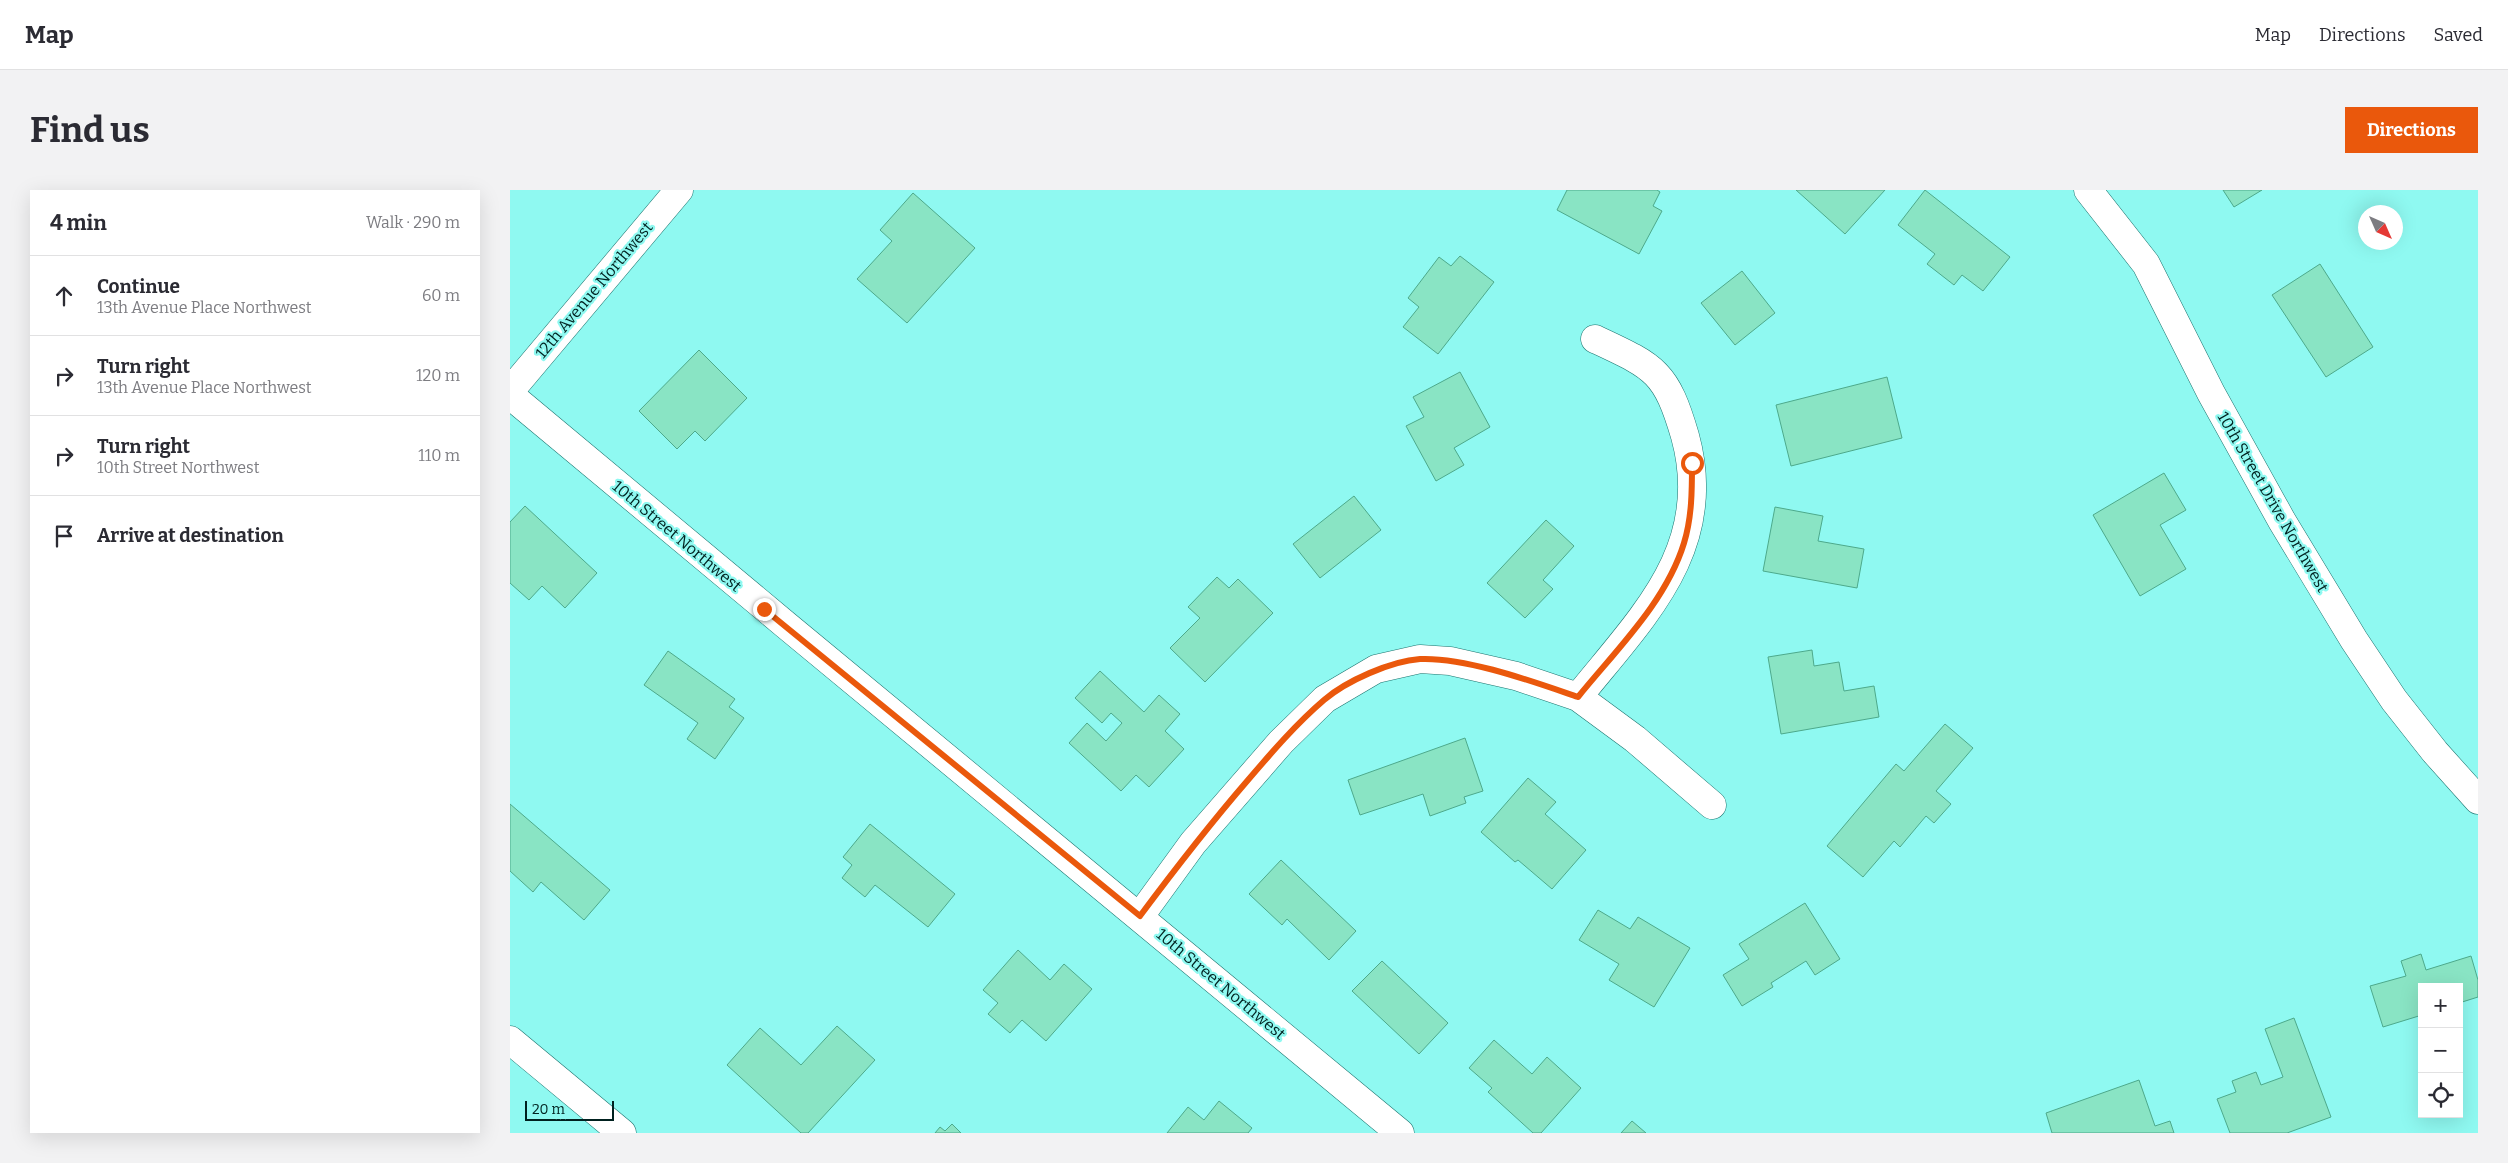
<!DOCTYPE html>
<html lang="en">
<head>
<meta charset="utf-8">
<style>
  body { margin:0; font-family:Bitter,serif; background:#f2f2f3; color:#2b2b33 }
  .controls { position:absolute; right:15px; bottom:15px; display:grid; overflow:hidden; border-radius:0px; box-shadow:0 5px 20px #0002 }
  .controls button { width:45px; height:45px; display:grid; place-items:center; padding:0; border:0; border-bottom:1px solid #e1e1e2; background:#fff; color:#2b2b33; font:25px sans-serif }
  .compass { position:absolute; left:1848px; top:15px; width:45px; height:45px; border-radius:50%; background:#fff; box-shadow:0 5px 20px #0002; rotate:135deg }
  .scale { position:absolute; left:15px; bottom:12px; width:89px; box-sizing:border-box; padding-left:5px; border:2px solid #00211f; border-top:0; font-size:14px; line-height:18px; white-space:nowrap; color:#00211f; -webkit-text-stroke:4px #8ff9f1; paint-order:stroke }
  .stop { position:absolute; width:15px; height:15px; margin:-11px; border:4px solid #ea580c; border-radius:50%; background:#fff }
  .stop.end { background:#ea580c; border-color:#fff; box-shadow:0 1px 5px #0008 }
  .list { margin:0; padding:0; list-style:none }
  h2 { display:flex; justify-content:space-between; align-items:center; height:65px; margin:0; padding:0 20px; font-size:21px }
  h2 small { font-size:16px; font-weight:400; color:#7c7c81 }
  .list li { display:grid; grid-template-columns:32px 1fr auto; gap:15px; align-items:center; box-sizing:border-box; height:80px; padding:0 20px; border-top:1px solid #e1e1e2 }
  .list b { display:block; font-size:19px; white-space:nowrap }
  .list p { margin:0; font-size:16px; white-space:nowrap; color:#7c7c81 }
  .list em { font-size:16px; font-style:normal; color:#7c7c81 }
  .icon { flex:none; width:28px; height:28px; fill:none; stroke:currentColor; stroke-width:2; stroke-linecap:round; stroke-linejoin:round }
  .map { position:relative; flex:none; width:1968px; height:943px; overflow:hidden; border-radius:0px }
  header { display:flex; align-items:center; gap:30px; box-sizing:border-box; height:70px; padding:0 25px; background:#fff; border-bottom:1px solid #e1e1e2 }
  header strong { font-size:24px }
  nav { display:flex; gap:28px; margin-inline-start:auto; font-size:18px }
  .intro { display:flex; align-items:center; justify-content:space-between; box-sizing:border-box; height:120px; padding:0 30px }
  h1 { margin:0; font-size:35px }
  .button { padding:12px 22px; border-radius:0px; background:#ea580c; color:#fff; font-size:18px; font-weight:700 }
  main { display:flex; gap:30px; padding:0 30px }
  aside { flex:1; background:#fff; border-radius:0px; box-shadow:0 5px 20px #0002 }
  .map>svg:first-child { display:block }
  .building { fill:#89e4c4; stroke:#4da98b }
  .lines { fill:none; stroke-linecap:round; stroke-linejoin:round }
  .minor-casing { stroke:#1c736e; stroke-width:29 }
  .major-casing { stroke:#1c736e; stroke-width:29 }
  .minor { stroke:#fff; stroke-width:28 }
  .major { stroke:#fff; stroke-width:28 }
  .route { stroke:#ea580c; stroke-width:6 }
  .labels { text-anchor:middle; dominant-baseline:central; stroke-width:4.5; stroke-linejoin:round; paint-order:stroke }
  .street-label { font-size:16px; fill:#00211f; stroke:#8ff9f1 }
</style>
</head>
<body>
<header>
<strong>Map</strong>
<nav><a>Map</a><a>Directions</a><a>Saved</a></nav>
</header>
<div class="intro"><h1>Find us</h1><a class="button">Directions</a></div>
<main>
<aside>
<h2>4 min<small>Walk · 290 m</small></h2>
<ul class="list">
<li><svg class="icon" aria-label="ahead" viewBox="0 0 24 24"><path d="M12 20V5M6 11l6-6 6 6"/></svg><div><b>Continue</b><p>13th Avenue Place Northwest</p></div><em>60 m</em></li>
<li><svg class="icon" aria-label="right" viewBox="0 0 24 24"><path d="M7 20v-9h11M14 6l5 5-5 5"/></svg><div><b>Turn right</b><p>13th Avenue Place Northwest</p></div><em>120 m</em></li>
<li><svg class="icon" aria-label="right" viewBox="0 0 24 24"><path d="M7 20v-9h11M14 6l5 5-5 5"/></svg><div><b>Turn right</b><p>10th Street Northwest</p></div><em>110 m</em></li>
<li><svg class="icon" aria-label="arrive" viewBox="0 0 24 24"><path d="M6 21V4h12l-3 4 3 4H6"/></svg><div><b>Arrive at destination</b></div></li>
</ul>
</aside>
<div class="map">
<svg width="1968" height="943" viewBox="0 0 1968 943">
  <rect width="100%" height="100%" fill="#8ff9f1"/>
  <g class="building">
    <polygon points="1057,0 1147,0 1150,2 1143,16 1152,21 1129,64 1047,20"/>
    <polygon points="1286,0 1375,0 1335,44"/>
    <polygon points="1415,0 1500,67 1473,101 1452,85 1444,95 1417,74 1425,64 1388,35"/>
    <polygon points="1713,0 1752,0 1724,17"/>
    <polygon points="403,3 465,58 397,133 347,89 382,51 370,40"/>
    <polygon points="950,66 984,92 928,164 893,137 909,117 898,108 929,67 941,76"/>
    <polygon points="1810,74 1863,157 1816,187 1762,105"/>
    <polygon points="1232,81 1265,123 1225,155 1191,113"/>
    <polygon points="189,160 237,208 195,251 185,241 167,259 129,221"/>
    <polygon points="950,182 980,237 944,258 954,275 926,291 896,236 914,227 903,207"/>
    <polygon points="1377,187 1392,248 1281,276 1266,215"/>
    <polygon points="1654,283 1676,320 1650,335 1676,379 1630,406 1583,325"/>
    <polygon points="844,306 871,340 810,388 783,354"/>
    <polygon points="15,316 87,383 55,418 32,396 19,410 0,393 0,332"/>
    <polygon points="1265,317 1313,326 1308,351 1354,359 1347,398 1253,381"/>
    <polygon points="1036,330 1064,356 1033,390 1043,399 1015,428 977,393"/>
    <polygon points="707,387 719,398 728,389 763,423 695,492 660,458 690,428 678,417"/>
    <polygon points="1302,460 1304,476 1329,472 1334,501 1364,496 1369,527 1271,544 1258,467"/>
    <polygon points="158,461 225,509 219,517 234,528 205,569 177,549 188,533 134,495"/>
    <polygon points="590,481 634,522 649,505 670,524 655,541 674,559 639,597 626,585 611,601 559,553 577,533 596,551 612,533 601,523 592,533 565,508"/>
    <polygon points="1435,534 1463,558 1426,601 1441,614 1424,633 1416,626 1390,657 1384,651 1353,687 1317,656 1386,574 1394,581"/>
    <polygon points="955,548 973,601 954,607 956,613 920,626 913,604 850,625 838,590"/>
    <polygon points="1018,588 1046,612 1035,624 1076,660 1042,699 1008,670 1005,672 971,642"/>
    <polygon points="0,614 100,700 74,730 31,692 23,702 0,681"/>
    <polygon points="360,634 445,704 418,737 365,695 355,707 332,688 342,675 333,667"/>
    <polygon points="771,670 846,741 819,770 777,729 772,735 739,704"/>
    <polygon points="1295,713 1330,769 1305,785 1296,771 1261,793 1263,797 1232,816 1213,785 1239,769 1229,754"/>
    <polygon points="1088,720 1120,739 1128,727 1180,758 1144,817 1099,790 1109,774 1069,750"/>
    <polygon points="508,760 540,790 554,774 582,799 536,851 512,830 500,843 478,824 488,813 473,800"/>
    <polygon points="1911,764 1916,780 1961,766 1968,790 1968,807 1949,813 1949,797 1912,797 1912,825 1873,837 1860,796 1896,786 1891,771"/>
    <polygon points="872,771 938,833 909,864 842,801"/>
    <polygon points="1784,828 1821,927 1777,943 1720,943 1707,909 1726,902 1722,891 1746,882 1751,895 1773,887 1755,839"/>
    <polygon points="327,836 365,870 298,943 291,943 217,875 250,838 291,875"/>
    <polygon points="984,850 1022,884 1037,867 1071,898 1031,943 1023,943 978,902 982,898 959,878"/>
    <polygon points="1629,890 1645,936 1660,931 1664,943 1542,943 1536,923"/>
    <polygon points="709,911 742,938 738,943 657,943 678,917 694,930"/>
    <polygon points="1122,931 1136,943 1111,943"/>
    <polygon points="442,934 451,943 425,943 430,937 435,941"/>
  </g>
  <g class="lines">
    <defs>
      <g id="minor">
        <polyline points="1578,0 1636,74 1701,203 1772,331 1844,450 1884,510 1925,562 1968,610"/>
        <path d="M0 205C295 453 594 696 890 943"/>
        <path d="M1068 507C1132 427 1206 358 1175 246 1156 181 1145 177 1085 149"/>
        <polyline points="630,726 683,653 771,552 815,509 866,479 910,469 940,471 1006,486 1068,507 1125,549 1202,615"/>
        <polyline points="0,850 112,943"/>
      </g>
      <polyline id="major" points="0,201 169,0"/>
    </defs>
    <use href="#minor" class="minor-casing"/>
    <use href="#major" class="major-casing"/>
    <use href="#minor" class="minor"/>
    <use href="#major" class="major"/>
  </g>
  <g class="lines">
    <path class="route" d="M254 419 630 726C665 679 700 634 738 590 762 562 786 534 814 510 836 491 881 471 910 469 956 467 1024 492 1068 507 1106 460 1156 412 1174 353 1182 327 1182 300 1182 273"/>
  </g>
  <g class="labels">
    <g class="street-label">
      <text transform="translate(84 100) rotate(-50)">12th Avenue Northwest</text>
      <text transform="translate(1763 312) rotate(60)">10th Street Drive Northwest</text>
      <text transform="translate(167 346) rotate(40)">10th Street Northwest</text>
      <text transform="translate(711 794) rotate(40)">10th Street Northwest</text>
    </g>
  </g>
</svg>
<div class="controls">
<button>+</button>
<button>−</button>
<button><svg class="icon" aria-label="locate" viewBox="0 0 24 24"><circle cx="12" cy="12" r="6"/><path d="M12 2v4M12 18v4M2 12h4M18 12h4"/></svg></button>
</div>
<svg class="compass" viewBox="-18 -18 36 36"><path d="M0-13l5 13h-10z" fill="#e53935"/><path d="M0 13l5-13h-10z" fill="#7c7c81"/></svg>
<div class="scale">20 m</div>
<div class="stop" style="left:1182px;top:273px"></div>
<div class="stop end" style="left:254px;top:419px"></div>
</div>
</main>
</body>
</html>
